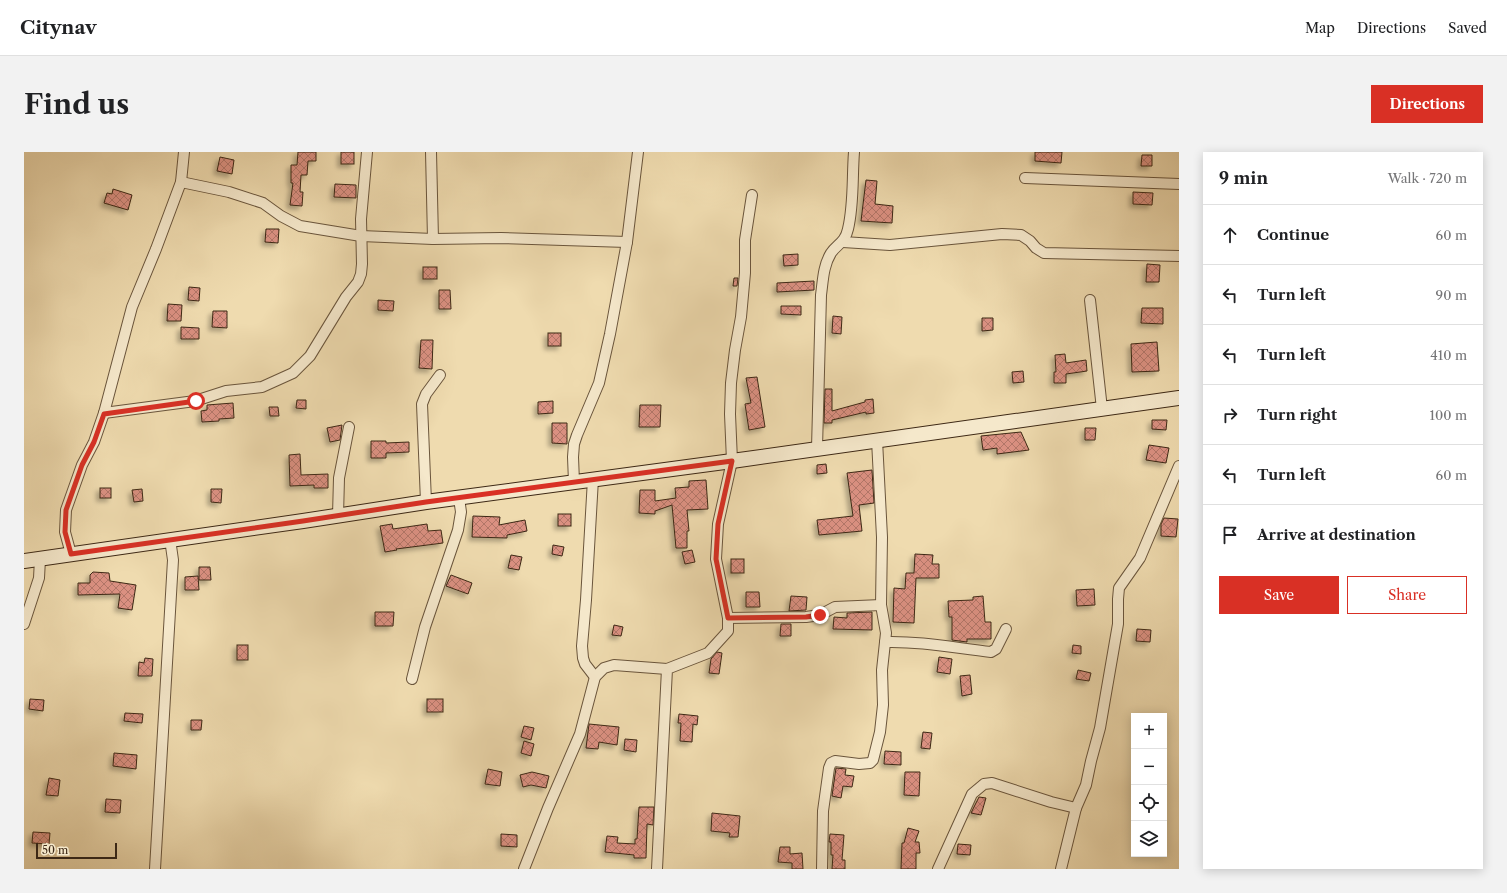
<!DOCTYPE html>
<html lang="en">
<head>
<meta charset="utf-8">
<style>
  body { margin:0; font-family:"Libre Caslon Text",serif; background:#f2f2f2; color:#202124 }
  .controls { position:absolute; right:12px; bottom:12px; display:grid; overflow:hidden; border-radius:0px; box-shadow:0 2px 10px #0003 }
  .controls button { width:36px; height:36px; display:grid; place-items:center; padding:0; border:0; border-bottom:1px solid #e0e0e0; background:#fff; color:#202124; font:20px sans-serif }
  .scale { position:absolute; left:12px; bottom:10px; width:81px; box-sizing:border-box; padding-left:4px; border:2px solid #3d2815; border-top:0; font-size:11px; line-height:14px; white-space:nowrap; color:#3d2815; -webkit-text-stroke:3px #f5e8cb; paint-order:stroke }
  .stop { position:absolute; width:12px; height:12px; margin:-9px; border:3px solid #d93025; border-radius:50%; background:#fff }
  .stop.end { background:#d93025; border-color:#fff; box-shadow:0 1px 4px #0008 }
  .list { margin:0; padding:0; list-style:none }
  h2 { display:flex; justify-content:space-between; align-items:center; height:52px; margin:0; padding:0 16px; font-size:17px }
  h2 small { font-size:13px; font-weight:400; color:#757577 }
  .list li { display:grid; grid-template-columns:26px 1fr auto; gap:12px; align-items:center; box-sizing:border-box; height:60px; padding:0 16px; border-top:1px solid #e0e0e0 }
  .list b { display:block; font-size:15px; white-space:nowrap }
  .list em { font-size:13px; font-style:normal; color:#757577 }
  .actions { display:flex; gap:8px; padding:12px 16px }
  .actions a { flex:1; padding:9px 0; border:1px solid #d93025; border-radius:0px; text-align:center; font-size:14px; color:#d93025 }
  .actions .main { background:#d93025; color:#fff }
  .icon { flex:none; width:22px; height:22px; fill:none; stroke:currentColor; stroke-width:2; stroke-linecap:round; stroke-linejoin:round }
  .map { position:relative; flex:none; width:1155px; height:717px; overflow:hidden; border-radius:0px }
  header { display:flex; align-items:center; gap:24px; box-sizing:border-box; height:56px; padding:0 20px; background:#fff; border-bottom:1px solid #e0e0e0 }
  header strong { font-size:19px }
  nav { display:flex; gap:22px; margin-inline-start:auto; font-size:14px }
  .intro { display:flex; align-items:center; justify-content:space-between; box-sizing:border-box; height:96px; padding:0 24px }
  h1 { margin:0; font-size:28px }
  .button { padding:10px 18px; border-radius:0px; background:#d93025; color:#fff; font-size:14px; font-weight:700 }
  main { display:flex; gap:24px; padding:0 24px }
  aside { flex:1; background:#fff; border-radius:0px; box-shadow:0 2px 10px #0003 }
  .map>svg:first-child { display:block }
  .building { fill:url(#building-cross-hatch); stroke:#3d2815; filter:url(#shadow) }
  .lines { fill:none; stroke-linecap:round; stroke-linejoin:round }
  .street-casing { stroke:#6a553c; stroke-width:12 }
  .secondary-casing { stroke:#3d2815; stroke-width:16 }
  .street { stroke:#f5e8cb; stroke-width:10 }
  .secondary { stroke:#f5e8cb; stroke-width:14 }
  .route { stroke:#d93025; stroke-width:5 }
</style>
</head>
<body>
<header>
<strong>Citynav</strong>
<nav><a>Map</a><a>Directions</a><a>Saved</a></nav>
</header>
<div class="intro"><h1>Find us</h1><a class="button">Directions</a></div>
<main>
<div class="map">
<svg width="1155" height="717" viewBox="0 0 1155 717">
  <defs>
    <pattern id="building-cross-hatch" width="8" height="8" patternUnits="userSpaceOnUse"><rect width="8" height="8" fill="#da9081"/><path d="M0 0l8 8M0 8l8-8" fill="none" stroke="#b27668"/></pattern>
    <filter id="shadow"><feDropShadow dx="-3.5" dy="3.5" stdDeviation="2" flood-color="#0004"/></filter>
  </defs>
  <rect width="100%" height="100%" fill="#efdbaf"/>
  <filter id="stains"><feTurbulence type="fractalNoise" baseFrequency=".005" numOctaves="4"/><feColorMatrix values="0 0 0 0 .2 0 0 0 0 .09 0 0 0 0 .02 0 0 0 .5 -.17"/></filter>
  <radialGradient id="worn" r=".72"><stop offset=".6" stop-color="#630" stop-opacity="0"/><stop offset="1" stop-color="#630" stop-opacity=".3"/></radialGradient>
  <g class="building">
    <polygon points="274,0 292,0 292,9 284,9 283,23 277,23 276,40 279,40 278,54 266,53 269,31 267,31 267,13 273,13"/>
    <rect x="317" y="0" width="13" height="12"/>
    <polygon points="1011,0 1038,0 1037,11 1011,9"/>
    <polygon points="1118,3 1128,3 1128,14 1117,14"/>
    <polygon points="196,5 210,8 208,22 193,19"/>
    <polygon points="842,28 853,29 851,52 869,54 868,71 837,69"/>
    <polygon points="311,32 332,33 332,46 310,45"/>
    <polygon points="89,37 108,43 104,58 80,51 83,41 88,42"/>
    <polygon points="1109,40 1129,41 1128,53 1109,52"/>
    <polygon points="242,77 255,77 254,91 241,90"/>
    <polygon points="774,102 774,113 760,114 759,103"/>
    <polygon points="1123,112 1136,113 1135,130 1122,130"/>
    <rect x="399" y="115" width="14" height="12"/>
    <polygon points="710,126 714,126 713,134 709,134"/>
    <polygon points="790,129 790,138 753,140 753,131"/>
    <polygon points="165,135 176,136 175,149 164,148"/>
    <polygon points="415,138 426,138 427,157 415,157"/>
    <polygon points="354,148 370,149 369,159 354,158"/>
    <polygon points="144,152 158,153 157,169 143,169"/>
    <polygon points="757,154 777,154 777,163 757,162"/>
    <polygon points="1118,156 1139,156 1139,172 1117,171"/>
    <polygon points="189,159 203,159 203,176 188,175"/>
    <polygon points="809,164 818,165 817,182 808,181"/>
    <polygon points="958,166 969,166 969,178 958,179"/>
    <polygon points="157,175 175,176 175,187 157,187"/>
    <rect x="524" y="181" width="13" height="13"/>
    <polygon points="397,188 409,188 408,217 395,216"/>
    <polygon points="1133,190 1135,219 1108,220 1107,192"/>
    <polygon points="1041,202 1042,211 1062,208 1063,219 1042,222 1042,231 1030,231 1030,220 1032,220 1031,203"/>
    <polygon points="999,219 1000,230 989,231 988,220"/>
    <polygon points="733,225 741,275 725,278 721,252 727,251 722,226"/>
    <polygon points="801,237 808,237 808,259 841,250 841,248 849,247 850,261 842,262 842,260 808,268 808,271 800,271"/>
    <polygon points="273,248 282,248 282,257 272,256"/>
    <polygon points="529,249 529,261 514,262 514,250"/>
    <polygon points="209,251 210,266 195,267 195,269 178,270 177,259 183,258 183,253"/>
    <polygon points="616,253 637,253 636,275 615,275"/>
    <polygon points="245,255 254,255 255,264 246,264"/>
    <polygon points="1128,268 1143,268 1142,278 1128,277"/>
    <polygon points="528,271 543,271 543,292 528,291"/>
    <polygon points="318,273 316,288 306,290 303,276"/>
    <polygon points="1061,276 1072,276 1071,288 1061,288"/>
    <polygon points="997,280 1005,298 973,302 973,296 959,298 957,284"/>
    <polygon points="347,289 362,289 362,291 385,290 385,300 362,301 362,306 347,306"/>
    <polygon points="1125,293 1145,296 1142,311 1122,308"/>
    <polygon points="276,302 277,323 304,322 304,336 290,336 290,333 266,334 265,303"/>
    <polygon points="802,312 803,321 793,322 793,313"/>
    <polygon points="848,318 850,351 835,353 838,379 795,383 793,368 829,364 823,321"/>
    <polygon points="682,328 684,357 663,358 665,379 663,379 663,396 652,396 648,353 631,359 631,362 615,361 616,338 631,338 631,349 652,346 651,336 665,335 665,329"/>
    <rect x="76" y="336" width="11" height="10"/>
    <polygon points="118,337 119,349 110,350 108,338"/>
    <polygon points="187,337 198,337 197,351 187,350"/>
    <rect x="534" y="362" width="13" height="12"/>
    <polygon points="449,364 476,365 475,373 501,368 503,379 483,383 483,386 448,385"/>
    <polygon points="1140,366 1154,367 1152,385 1137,384 1137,372"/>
    <polygon points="368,372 369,377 403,372 404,379 417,378 419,391 372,397 373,398 361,400 356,374"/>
    <polygon points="529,393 540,395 538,404 528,402"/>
    <polygon points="668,398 671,410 661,412 658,400"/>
    <polygon points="891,402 909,403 908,412 915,412 915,426 892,426 890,471 869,470 870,436 881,437 882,421 890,421"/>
    <polygon points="487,403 498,405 495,418 484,416"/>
    <rect x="707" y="407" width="13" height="14"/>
    <polygon points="175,415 186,415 187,428 175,428"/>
    <polygon points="69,420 85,421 86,429 112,433 108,458 94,456 96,442 54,443 54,431 66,431 66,423"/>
    <polygon points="427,423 448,431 444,442 422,434"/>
    <polygon points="174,424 175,438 161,438 161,425"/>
    <polygon points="1070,437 1071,453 1053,454 1052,438"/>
    <polygon points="722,440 735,440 736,455 722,455"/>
    <polygon points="767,444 783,445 782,458 765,459"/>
    <polygon points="959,444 961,470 967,470 967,487 943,487 943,490 928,488 928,465 925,465 924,449 949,448 949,445"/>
    <polygon points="351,460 370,460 369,474 351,474"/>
    <polygon points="848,460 848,478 809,477 810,465 823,466 823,461"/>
    <polygon points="757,472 767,472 767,484 756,484"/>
    <polygon points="590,473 599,475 597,484 588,483"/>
    <polygon points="1113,477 1127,478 1126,490 1112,489"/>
    <rect x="213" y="493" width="11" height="15"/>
    <polygon points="1049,493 1057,494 1057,502 1048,501"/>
    <polygon points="693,500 698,501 695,522 685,521 687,507"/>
    <polygon points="915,505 928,507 926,522 913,520"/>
    <polygon points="121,506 129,507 128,524 114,524 115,510 120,511"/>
    <polygon points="1054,518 1067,521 1065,529 1052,527"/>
    <polygon points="946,523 948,542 938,544 936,524"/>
    <polygon points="6,547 20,548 19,559 5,557"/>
    <rect x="403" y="547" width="16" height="13"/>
    <polygon points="101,561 119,562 118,571 100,569"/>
    <polygon points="655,562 674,564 673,573 669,572 668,590 656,589 657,571 654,571"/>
    <polygon points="167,568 178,568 177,578 167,578"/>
    <polygon points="565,572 595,575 593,593 575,590 574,597 562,596"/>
    <polygon points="500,574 510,576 507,588 497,585"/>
    <polygon points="899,580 908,581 906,597 897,596"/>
    <polygon points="601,587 613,588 612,600 600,598"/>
    <polygon points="500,589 510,592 507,604 497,601"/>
    <polygon points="861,599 877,600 877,613 860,612"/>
    <polygon points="90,601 113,603 112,617 89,614"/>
    <polygon points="812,616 822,617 821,623 830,624 828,635 819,634 817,646 808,644"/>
    <polygon points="464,617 478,620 476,634 461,632"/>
    <polygon points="508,620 525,624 522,636 507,633 499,635 496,623"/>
    <polygon points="881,620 896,620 895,644 880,643"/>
    <polygon points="25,626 36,628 34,644 22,643"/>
    <polygon points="955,645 962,646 957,663 947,661"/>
    <polygon points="82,647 97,648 96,661 81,660"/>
    <polygon points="615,655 630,655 629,673 623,672 622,706 610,706 610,703 581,700 583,684 594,685 593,691 611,692 611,687 613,687"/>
    <polygon points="688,661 716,664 714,685 705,685 706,681 687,679"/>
    <polygon points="884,676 895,679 891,690 895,690 896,701 892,701 892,717 877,717 878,691 880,691"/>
    <polygon points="9,680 26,681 25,692 8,691"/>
    <polygon points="477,682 493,683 493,695 477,694"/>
    <polygon points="806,682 820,683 818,708 821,708 821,717 808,717 809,703 807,703 807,690 805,690"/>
    <polygon points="934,692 947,693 946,703 933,702"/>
    <polygon points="756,695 766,695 766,702 778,701 779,717 768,717 768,711 754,710"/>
  </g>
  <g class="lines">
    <defs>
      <g id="street">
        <polyline points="407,0 409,87"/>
        <polyline points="1001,26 1155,32"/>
        <polyline points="157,30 205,40 239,51 257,64 276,74 337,84 409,87 477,86 603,90"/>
        <polyline points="819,90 866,93 978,82 997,83 1006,89 1012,96 1020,101 1155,104"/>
        <polyline points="1066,148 1078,257"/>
        <polyline points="80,261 171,249 202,239 238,235 269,221 286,204 322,145 334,130 337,122 338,112 337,67 343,0"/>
        <path d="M793 296 797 143C799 129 799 114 807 101 813 92 821 91 824 77 830 52 828 26 830 0"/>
        <polyline points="569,327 562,448 558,494 559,506 561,512 571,525"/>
        <polyline points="550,330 549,305 550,292 553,283 575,231 586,182 603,90 614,0"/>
        <polyline points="402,350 398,252 402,242 416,223"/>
        <polyline points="314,364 315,326 325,275"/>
        <polyline points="47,402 41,380 42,358 58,313 70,290 80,261 108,155 132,97 157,30 160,0"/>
        <polyline points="704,466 782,465 796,463 811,455 857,453"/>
        <polyline points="0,472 15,426 16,407"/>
        <path d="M861 490C897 489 931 496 967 500L972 497 982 477"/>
        <polyline points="388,527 401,475 434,378 437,360 435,346"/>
        <polyline points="131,717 149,408 146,387"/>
        <polyline points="500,717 524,656 556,582 571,525 580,516 590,513 643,517"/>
        <polyline points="633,717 643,517 684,501 704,479 704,466 692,407 694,372 708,309 706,262 707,231 711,198 717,165 721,121 721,88 728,43"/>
        <polyline points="798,717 799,659 805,616 807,611 811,609 835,612 846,611 849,608 856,580 859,553 858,518 862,481 857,453 858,385 853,288"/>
        <polyline points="914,717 948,642 960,632 968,631 1027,650 1052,656 1062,633 1067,609 1076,576 1094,472 1094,447 1095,436 1116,406 1155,314"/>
        <polyline points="1037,717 1052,656"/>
      </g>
      <polyline id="secondary" points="0,409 279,369 402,350 708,309 1155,246"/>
    </defs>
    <use href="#street" class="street-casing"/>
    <use href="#secondary" class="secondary-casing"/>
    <use href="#street" class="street"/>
    <use href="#secondary" class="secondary"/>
  </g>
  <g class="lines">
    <polyline class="route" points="172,249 80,262 70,290 58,313 42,358 41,380 47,402 279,369 402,350 708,309 694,372 692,407 704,466 782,465 796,463"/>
  </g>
  <rect width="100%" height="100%" filter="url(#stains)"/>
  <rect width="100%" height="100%" fill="url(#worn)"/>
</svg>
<div class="controls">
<button>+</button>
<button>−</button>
<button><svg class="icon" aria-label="locate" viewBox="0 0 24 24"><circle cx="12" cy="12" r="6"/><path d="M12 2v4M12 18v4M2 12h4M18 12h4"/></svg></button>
<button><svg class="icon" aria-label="layers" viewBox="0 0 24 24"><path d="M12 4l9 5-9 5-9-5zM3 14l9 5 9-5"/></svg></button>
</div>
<div class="scale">50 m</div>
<div class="stop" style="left:172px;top:249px"></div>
<div class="stop end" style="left:796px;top:463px"></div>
</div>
<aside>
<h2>9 min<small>Walk · 720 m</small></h2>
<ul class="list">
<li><svg class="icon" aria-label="ahead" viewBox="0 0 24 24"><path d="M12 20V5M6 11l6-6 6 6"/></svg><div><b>Continue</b></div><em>60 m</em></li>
<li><svg class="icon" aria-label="left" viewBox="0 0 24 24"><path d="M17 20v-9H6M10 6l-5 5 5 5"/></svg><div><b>Turn left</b></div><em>90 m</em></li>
<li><svg class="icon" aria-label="left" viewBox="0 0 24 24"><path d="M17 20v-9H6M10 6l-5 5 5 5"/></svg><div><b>Turn left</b></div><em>410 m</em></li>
<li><svg class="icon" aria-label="right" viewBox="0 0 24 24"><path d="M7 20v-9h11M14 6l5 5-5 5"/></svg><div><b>Turn right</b></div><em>100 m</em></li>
<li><svg class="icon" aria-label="left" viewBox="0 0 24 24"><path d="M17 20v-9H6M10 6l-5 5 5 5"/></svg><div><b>Turn left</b></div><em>60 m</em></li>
<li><svg class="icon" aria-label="arrive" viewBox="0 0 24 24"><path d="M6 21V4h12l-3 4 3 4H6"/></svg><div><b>Arrive at destination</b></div></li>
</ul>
<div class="actions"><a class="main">Save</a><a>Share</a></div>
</aside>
</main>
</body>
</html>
